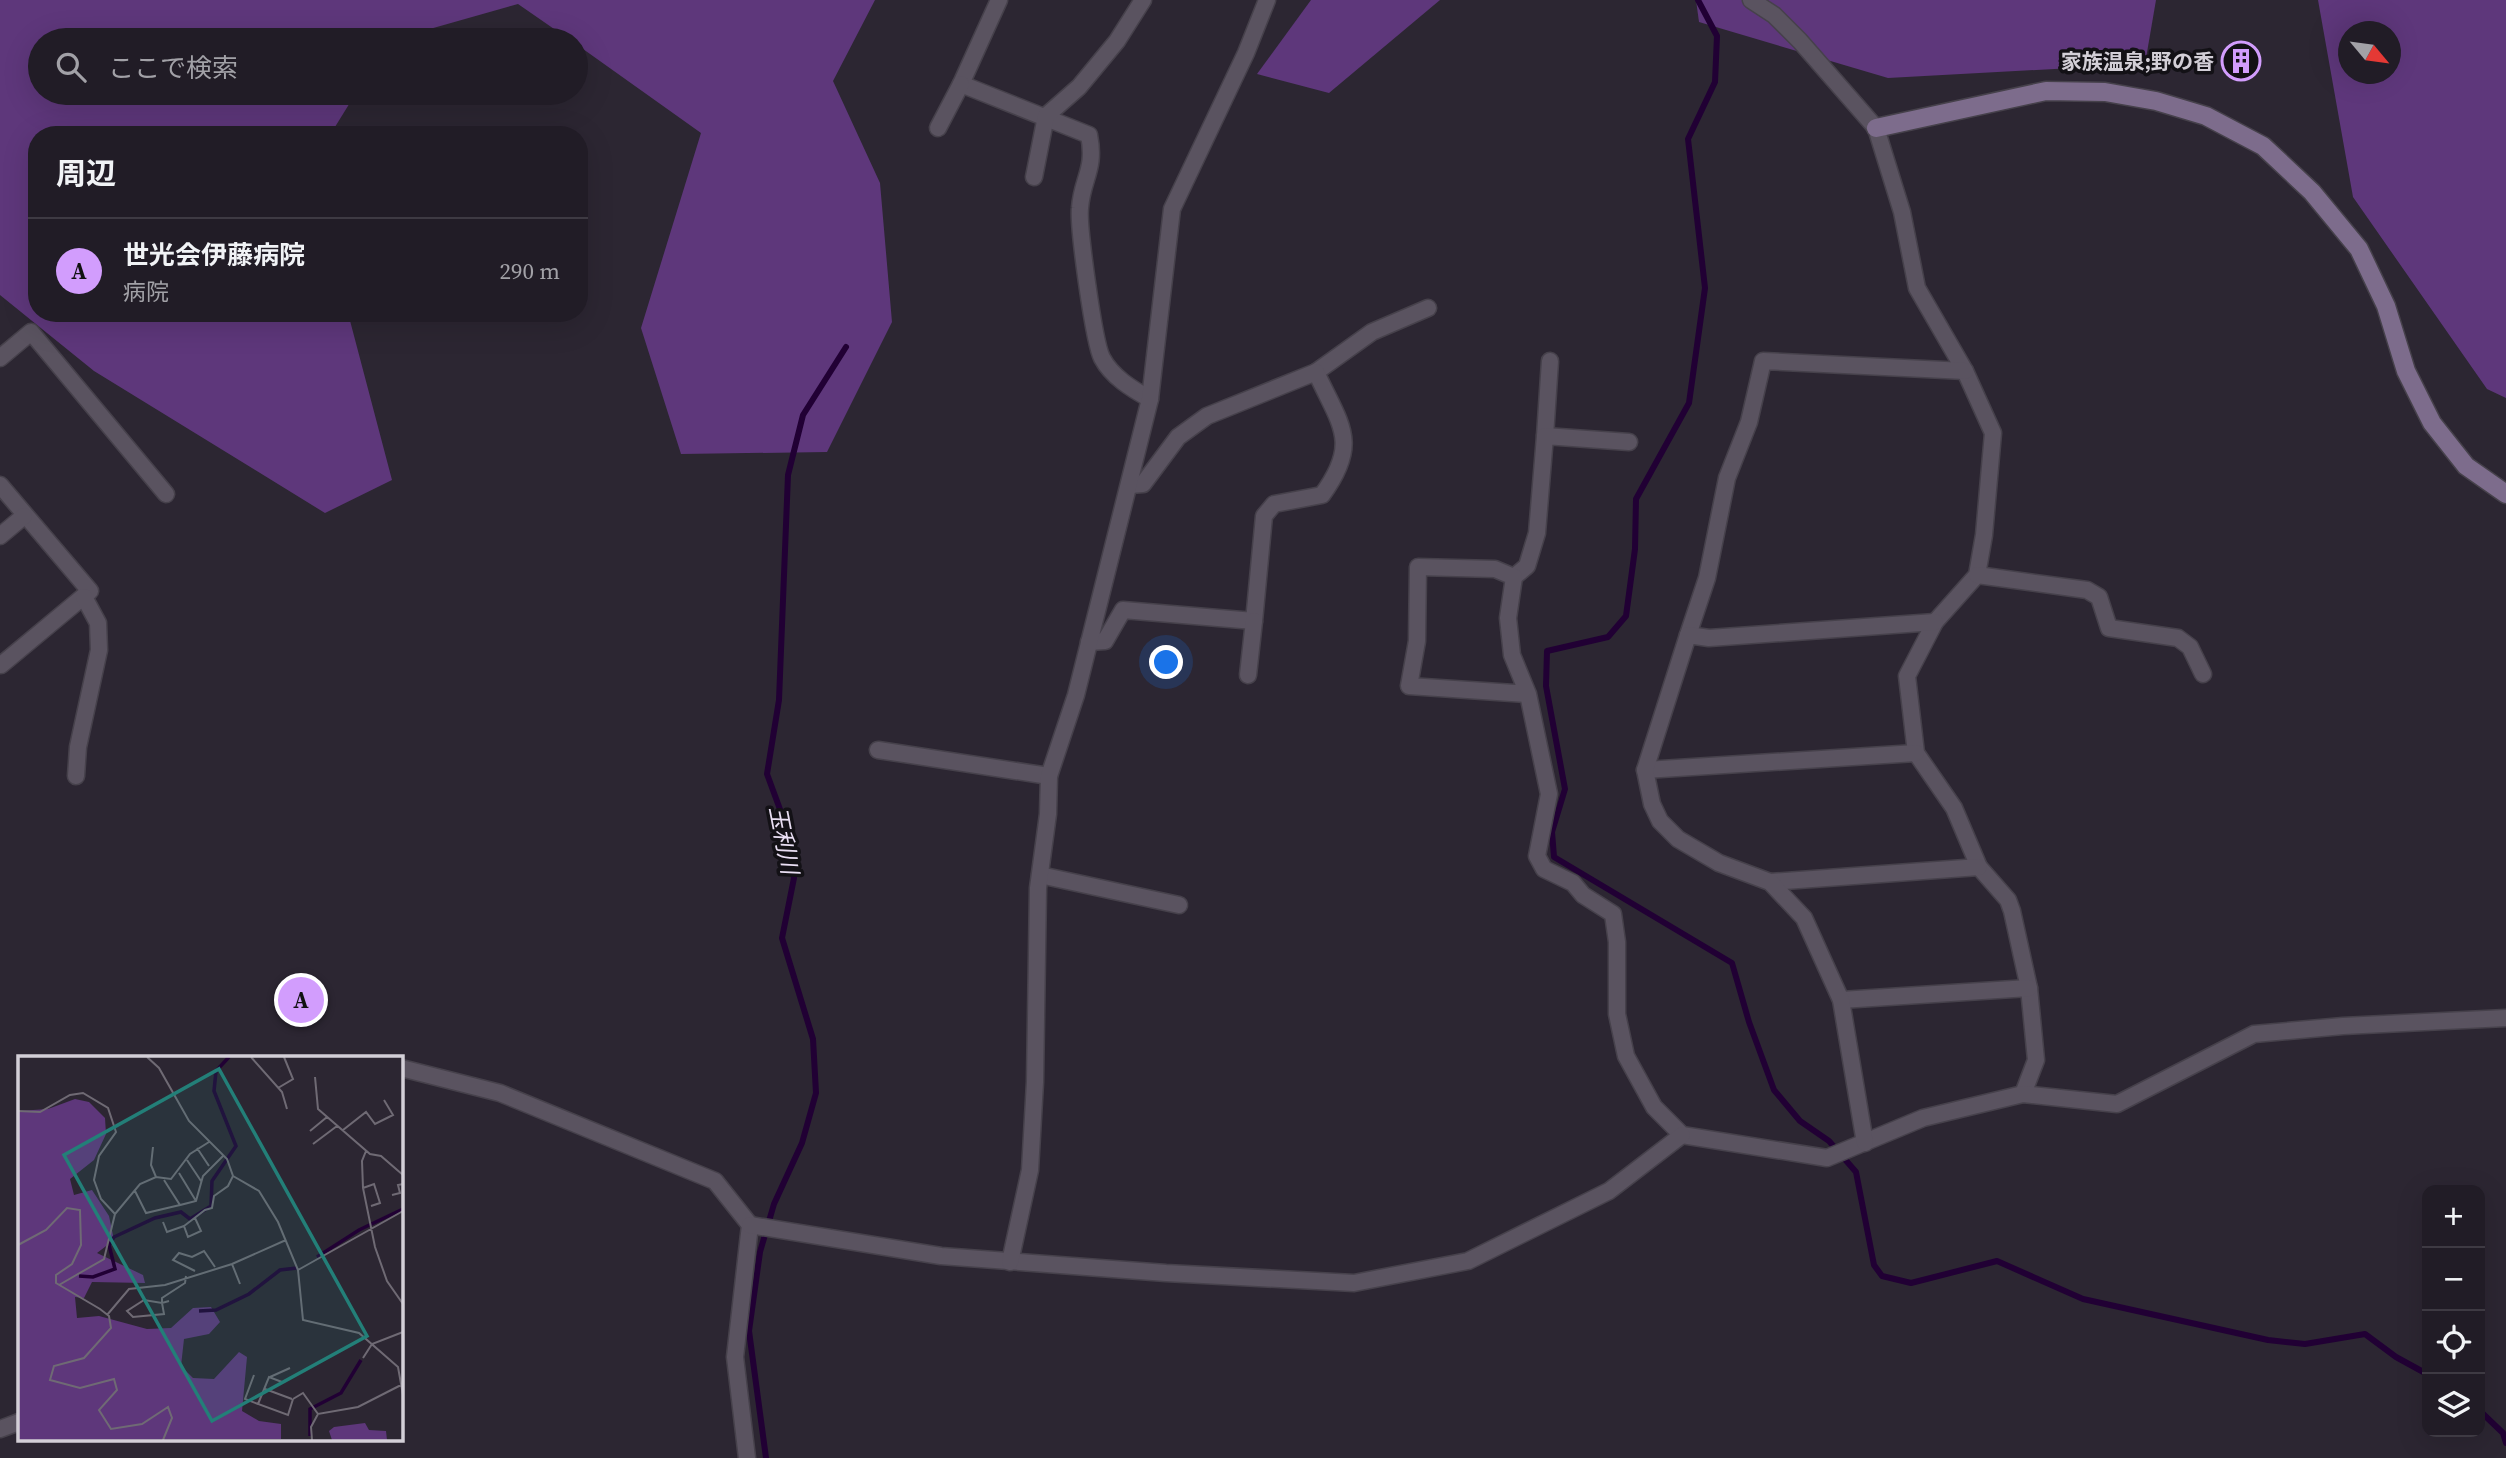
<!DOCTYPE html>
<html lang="ja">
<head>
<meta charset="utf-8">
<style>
  body { margin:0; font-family:"Source Serif 4","Noto Sans JP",serif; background:#29252e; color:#f1f3f6 }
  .controls { position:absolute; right:21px; bottom:21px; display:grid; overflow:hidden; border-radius:14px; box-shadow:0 7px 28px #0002 }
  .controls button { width:63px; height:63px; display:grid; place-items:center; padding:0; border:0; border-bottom:2px solid #3e3a43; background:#211c26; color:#f1f3f6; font:35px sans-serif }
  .compass { position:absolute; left:2338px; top:21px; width:63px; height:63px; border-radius:50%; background:#211c26; box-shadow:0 7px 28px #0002; rotate:119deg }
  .you { position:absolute; left:1167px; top:663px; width:24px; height:24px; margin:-18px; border:5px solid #fff; border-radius:50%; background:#1a73e8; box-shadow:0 0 0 10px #1a73e833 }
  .badge { display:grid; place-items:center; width:46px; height:46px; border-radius:50%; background:#d29dfd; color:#111; font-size:23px; font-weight:700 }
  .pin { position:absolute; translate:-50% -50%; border:4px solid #fff; box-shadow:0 2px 7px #0006 }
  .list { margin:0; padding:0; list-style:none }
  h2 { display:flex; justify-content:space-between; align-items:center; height:91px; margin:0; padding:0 28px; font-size:30px }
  h2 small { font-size:23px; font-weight:400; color:#a2a1a7 }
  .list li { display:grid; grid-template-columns:46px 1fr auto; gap:21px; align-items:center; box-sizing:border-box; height:105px; padding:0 28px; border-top:2px solid #3e3a43 }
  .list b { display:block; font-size:26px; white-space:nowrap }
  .list p { margin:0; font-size:23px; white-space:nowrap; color:#a2a1a7 }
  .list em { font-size:23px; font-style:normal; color:#a2a1a7 }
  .icon { flex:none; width:38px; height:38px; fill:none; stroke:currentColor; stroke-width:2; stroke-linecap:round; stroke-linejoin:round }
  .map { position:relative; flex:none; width:2506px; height:1458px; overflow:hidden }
  .search { position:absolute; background:#211c26; box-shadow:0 7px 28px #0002; left:28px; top:28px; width:560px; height:77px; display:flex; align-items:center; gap:18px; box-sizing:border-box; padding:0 24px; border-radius:38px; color:#a2a1a7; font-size:26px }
  .panel { position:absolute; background:#211c26; box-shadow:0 7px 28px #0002; left:28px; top:126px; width:560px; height:196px; border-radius:28px }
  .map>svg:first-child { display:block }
  .green { fill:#5e377b; fill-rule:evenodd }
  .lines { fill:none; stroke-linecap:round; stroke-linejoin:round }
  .stream { stroke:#210034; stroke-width:6 }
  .street-casing { stroke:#46414b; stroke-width:19 }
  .secondary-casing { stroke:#46414b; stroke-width:21 }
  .street { stroke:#5a5360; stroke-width:16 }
  .secondary { stroke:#7d6c8c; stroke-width:18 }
  .labels { text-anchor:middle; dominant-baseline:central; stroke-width:7; stroke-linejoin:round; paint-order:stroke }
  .poi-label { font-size:21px; font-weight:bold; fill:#d3cfd7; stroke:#131116; text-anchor:end }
  .water-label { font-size:23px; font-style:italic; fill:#eadff4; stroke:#131116 }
  .inset-river { fill:none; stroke:#210034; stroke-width:3.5 }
  .inset-road { fill:none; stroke:#6f6a74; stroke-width:2 }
  .view { fill:#237f78; fill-opacity:0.15; stroke:#237f78; stroke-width:3.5 }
  .inset-edge { fill:none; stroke:#d3cfd7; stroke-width:3.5 }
</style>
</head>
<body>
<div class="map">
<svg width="2506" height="1458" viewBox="0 0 2506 1458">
  <rect width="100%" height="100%" fill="#2c2632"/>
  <g class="green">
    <polygon points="0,0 875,0 833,81 880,183 892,322 827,452 681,454 641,328 701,133 576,44 576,40 570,40 518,4 391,40 40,40 40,93 356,93 330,135 37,135 37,313 348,313 392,480 325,513 94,371 0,295"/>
    <polygon points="1311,0 1440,0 1329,93 1257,74"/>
    <polygon points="1696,0 2156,0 2145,64 1888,78 1699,22"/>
    <path d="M2318 0H2506V398L2487 389 2353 197ZM2348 32H2390V74H2348Z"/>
  </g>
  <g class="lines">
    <g class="stream">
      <polyline points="1698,0 1717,36 1715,82 1688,139 1705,288 1689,403 1636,499 1635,549 1626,616 1608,637 1547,651 1546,686 1565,789 1552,832 1554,857 1732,963 1749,1022 1774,1090 1800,1121 1829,1141 1856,1172 1874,1265 1882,1276 1911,1283 1997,1261 2083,1299 2268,1340 2305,1344 2365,1334 2396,1357 2427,1374"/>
      <polyline points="2480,1411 2503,1433 2506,1443"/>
      <polyline points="766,1458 749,1331 760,1252 774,1204 802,1143 816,1093 813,1039 782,938 794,878 781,812 767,774 779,700 788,475 803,415 846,347"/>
    </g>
    <defs>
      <g id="street">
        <path d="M999 0 961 84 1089 135C1096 170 1082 178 1080 208 1078 227 1094 343 1102 358 1112 377 1132 389 1150 399"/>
        <polyline points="1751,0 1774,15 1800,41 1876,128 1902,212 1917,288 1965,371 1993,433 1984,535 1977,575 1935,622 1907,676 1916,753 1954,808 1979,867 2008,900 2012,911 2029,988 2036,1060 2023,1094"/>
        <polyline points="938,128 961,84"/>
        <polyline points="1034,177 1046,116 1079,87 1117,41 1143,0"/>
        <polyline points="0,358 31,332 166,494"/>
        <polyline points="1316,372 1372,332 1428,308"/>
        <polyline points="1545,436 1550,361"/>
        <polyline points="0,485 90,591 1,665"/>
        <polyline points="0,536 24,516"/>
        <polyline points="1977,575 2087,590 2099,597 2109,628 2178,638 2190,647 2203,674"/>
        <polyline points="1514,577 1527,566 1537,533 1545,436 1629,442"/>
        <polyline points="1688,635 1707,578 1727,478 1749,422 1763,361 1965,371"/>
        <path d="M1089 642 1105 641 1123 610 1254 621 1264 516 1274 504 1322 495C1361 442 1340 425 1316 372L1207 416 1178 437 1143 484 1130 485"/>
        <polyline points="1248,675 1254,621"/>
        <polyline points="1528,694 1409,686 1417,641 1418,567 1495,569 1514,577 1508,618 1512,655 1528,694 1549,794 1537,856 1544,869 1573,883 1583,895 1613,914 1617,942 1617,1014 1626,1056 1654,1107 1682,1135 1827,1158 1923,1118 2023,1094 2117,1104 2254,1034 2343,1026 2506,1018"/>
        <polyline points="878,750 1049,776"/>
        <polyline points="1645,770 1916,753"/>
        <polyline points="76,776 78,747 99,650 98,623 84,597"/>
        <polyline points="1040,875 1179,905"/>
        <polyline points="1770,882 1979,867"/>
        <polyline points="1841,1000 2029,988"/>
        <polyline points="401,1068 500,1093 715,1181 750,1225 735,1357 747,1458"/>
        <polyline points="1865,1143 1841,1000 1804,918 1770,882 1719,863 1678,839 1660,821 1652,804 1645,770 1688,635 1709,638 1935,622"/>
        <polyline points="750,1225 941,1256 1166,1273 1354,1283 1468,1261 1609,1191 1682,1135"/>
        <polyline points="1010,1262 1030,1170 1035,1082 1038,888 1048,814 1049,776 1076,695 1150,399 1172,209 1246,53 1267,0"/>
        <polyline points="0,1429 19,1422"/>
      </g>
      <polyline id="secondary" points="1876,128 2046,91 2105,92 2156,101 2206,116 2263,146 2312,192 2359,249 2386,306 2406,371 2432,423 2466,466 2506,494"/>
    </defs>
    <use href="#street" class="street-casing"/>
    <use href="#secondary" class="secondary-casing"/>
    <use href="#street" class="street"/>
    <use href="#secondary" class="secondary"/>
  </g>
  <defs>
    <symbol id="building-ring" viewBox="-11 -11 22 22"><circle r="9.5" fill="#131116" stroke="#d29dfd" stroke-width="1.5"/><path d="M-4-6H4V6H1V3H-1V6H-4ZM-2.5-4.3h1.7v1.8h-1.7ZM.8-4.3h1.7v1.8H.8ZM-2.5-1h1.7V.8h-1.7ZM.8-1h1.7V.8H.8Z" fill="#d29dfd"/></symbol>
  </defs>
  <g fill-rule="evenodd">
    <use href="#building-ring" x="2219" y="39" width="44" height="44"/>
  </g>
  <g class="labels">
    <g class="poi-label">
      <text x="2214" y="61">家族温泉;野の香</text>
    </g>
    <g class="water-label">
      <text transform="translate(784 840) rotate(79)">玉利川</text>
    </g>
  </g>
  <g transform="translate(18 1056)">
    <rect width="385" height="385" fill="#2c2632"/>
    <path d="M57 43 71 46 87 62 88 78 76 104 52 123 56 139 74 134 91 160 96 184 79 197 125 219 127 227 74 226 66 242 57 241 59 262 81 260 129 273 153 272 175 252 193 251 202 266 191 278 166 283 163 310 175 322 196 323 221 296 229 301 224 355 241 365 263 368V383L0 384V55L30 53ZM347 367 351 374 368 375 369 384H314L311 375 316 371Z" fill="#5e377b"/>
    <path class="inset-river" d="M299 201 341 174 385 153M61 220 75 221 97 213 91 189 96 181 137 162 163 156 172 163 193 150 194 125 218 90 196 35 198 15 211 1M181 255 198 254 231 238 262 214 279 212M292 380V353L323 337 343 304"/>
    <path class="inset-road" d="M129 1 141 12 171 65 209 103 215 120 210 130 196 140 194 152 187 154 166 170 170 181 183 175 177 162M233 1 264 36 269 53M297 21 300 53 352 98 363 100 385 119M260 32 275 23 266 1M0 55 22 56 52 39 65 37 90 52 98 76 81 100 76 124 83 143 97 158M325 74 348 56 357 68 375 59 366 44M292 75 309 61M295 88 319 70M135 91 133 109 138 121M179 92 191 110M348 95 344 105 345 132 357 191 369 225 385 248M169 104 183 125M161 117 178 145M215 120 241 135 260 166 280 214 285 264 341 277 380 311 385 339M146 124 162 149 178 145 185 120 205 100M345 132 356 128 362 147 353 150M117 135 128 157 162 149M374 139 382 137 380 129 385 128M145 166 149 176 166 170M0 189 28 174 49 152 62 154 63 189 54 208 38 219V227L82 253 91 260 93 272 66 302 36 310 32 324 62 332 96 323 99 334 81 354 93 373 124 368 150 351 154 362 145 384M214 208 222 228M280 214 385 155M177 215 155 204 161 197 174 201 186 195 197 211M41 229 86 203 97 158 122 128 138 121 153 123 172 98 191 86M151 245 144 247 126 244 109 255 115 261 146 258 144 247V242L167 227 168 220M89 259 111 233 147 229 214 208 268 184M345 302 354 288 385 276M236 319 227 343 240 348M252 321 272 312M264 326 251 321 240 348 270 359 275 343M247 333 274 343M275 343 285 337 300 358 340 351 385 328M294 384 293 371 300 358"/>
    <path class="view" d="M201 13 349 280 194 365 46 99Z"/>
    <rect width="385" height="385" class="inset-edge"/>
  </g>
</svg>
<div class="controls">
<button>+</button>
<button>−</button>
<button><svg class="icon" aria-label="locate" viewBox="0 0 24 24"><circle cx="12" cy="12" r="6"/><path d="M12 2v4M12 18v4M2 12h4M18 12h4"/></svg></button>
<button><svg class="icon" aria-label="layers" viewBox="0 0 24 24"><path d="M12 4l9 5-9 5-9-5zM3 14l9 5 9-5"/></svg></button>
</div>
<svg class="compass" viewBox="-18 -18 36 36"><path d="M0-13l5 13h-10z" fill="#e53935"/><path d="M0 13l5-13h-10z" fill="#a2a1a7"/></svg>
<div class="you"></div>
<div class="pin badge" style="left:301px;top:1000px">A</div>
<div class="search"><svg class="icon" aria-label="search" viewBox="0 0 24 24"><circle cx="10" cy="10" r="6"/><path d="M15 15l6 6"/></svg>ここで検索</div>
<section class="panel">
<h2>周辺<small></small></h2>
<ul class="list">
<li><span class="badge">A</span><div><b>世光会伊藤病院</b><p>病院</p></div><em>290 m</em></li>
</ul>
</section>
</div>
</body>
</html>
